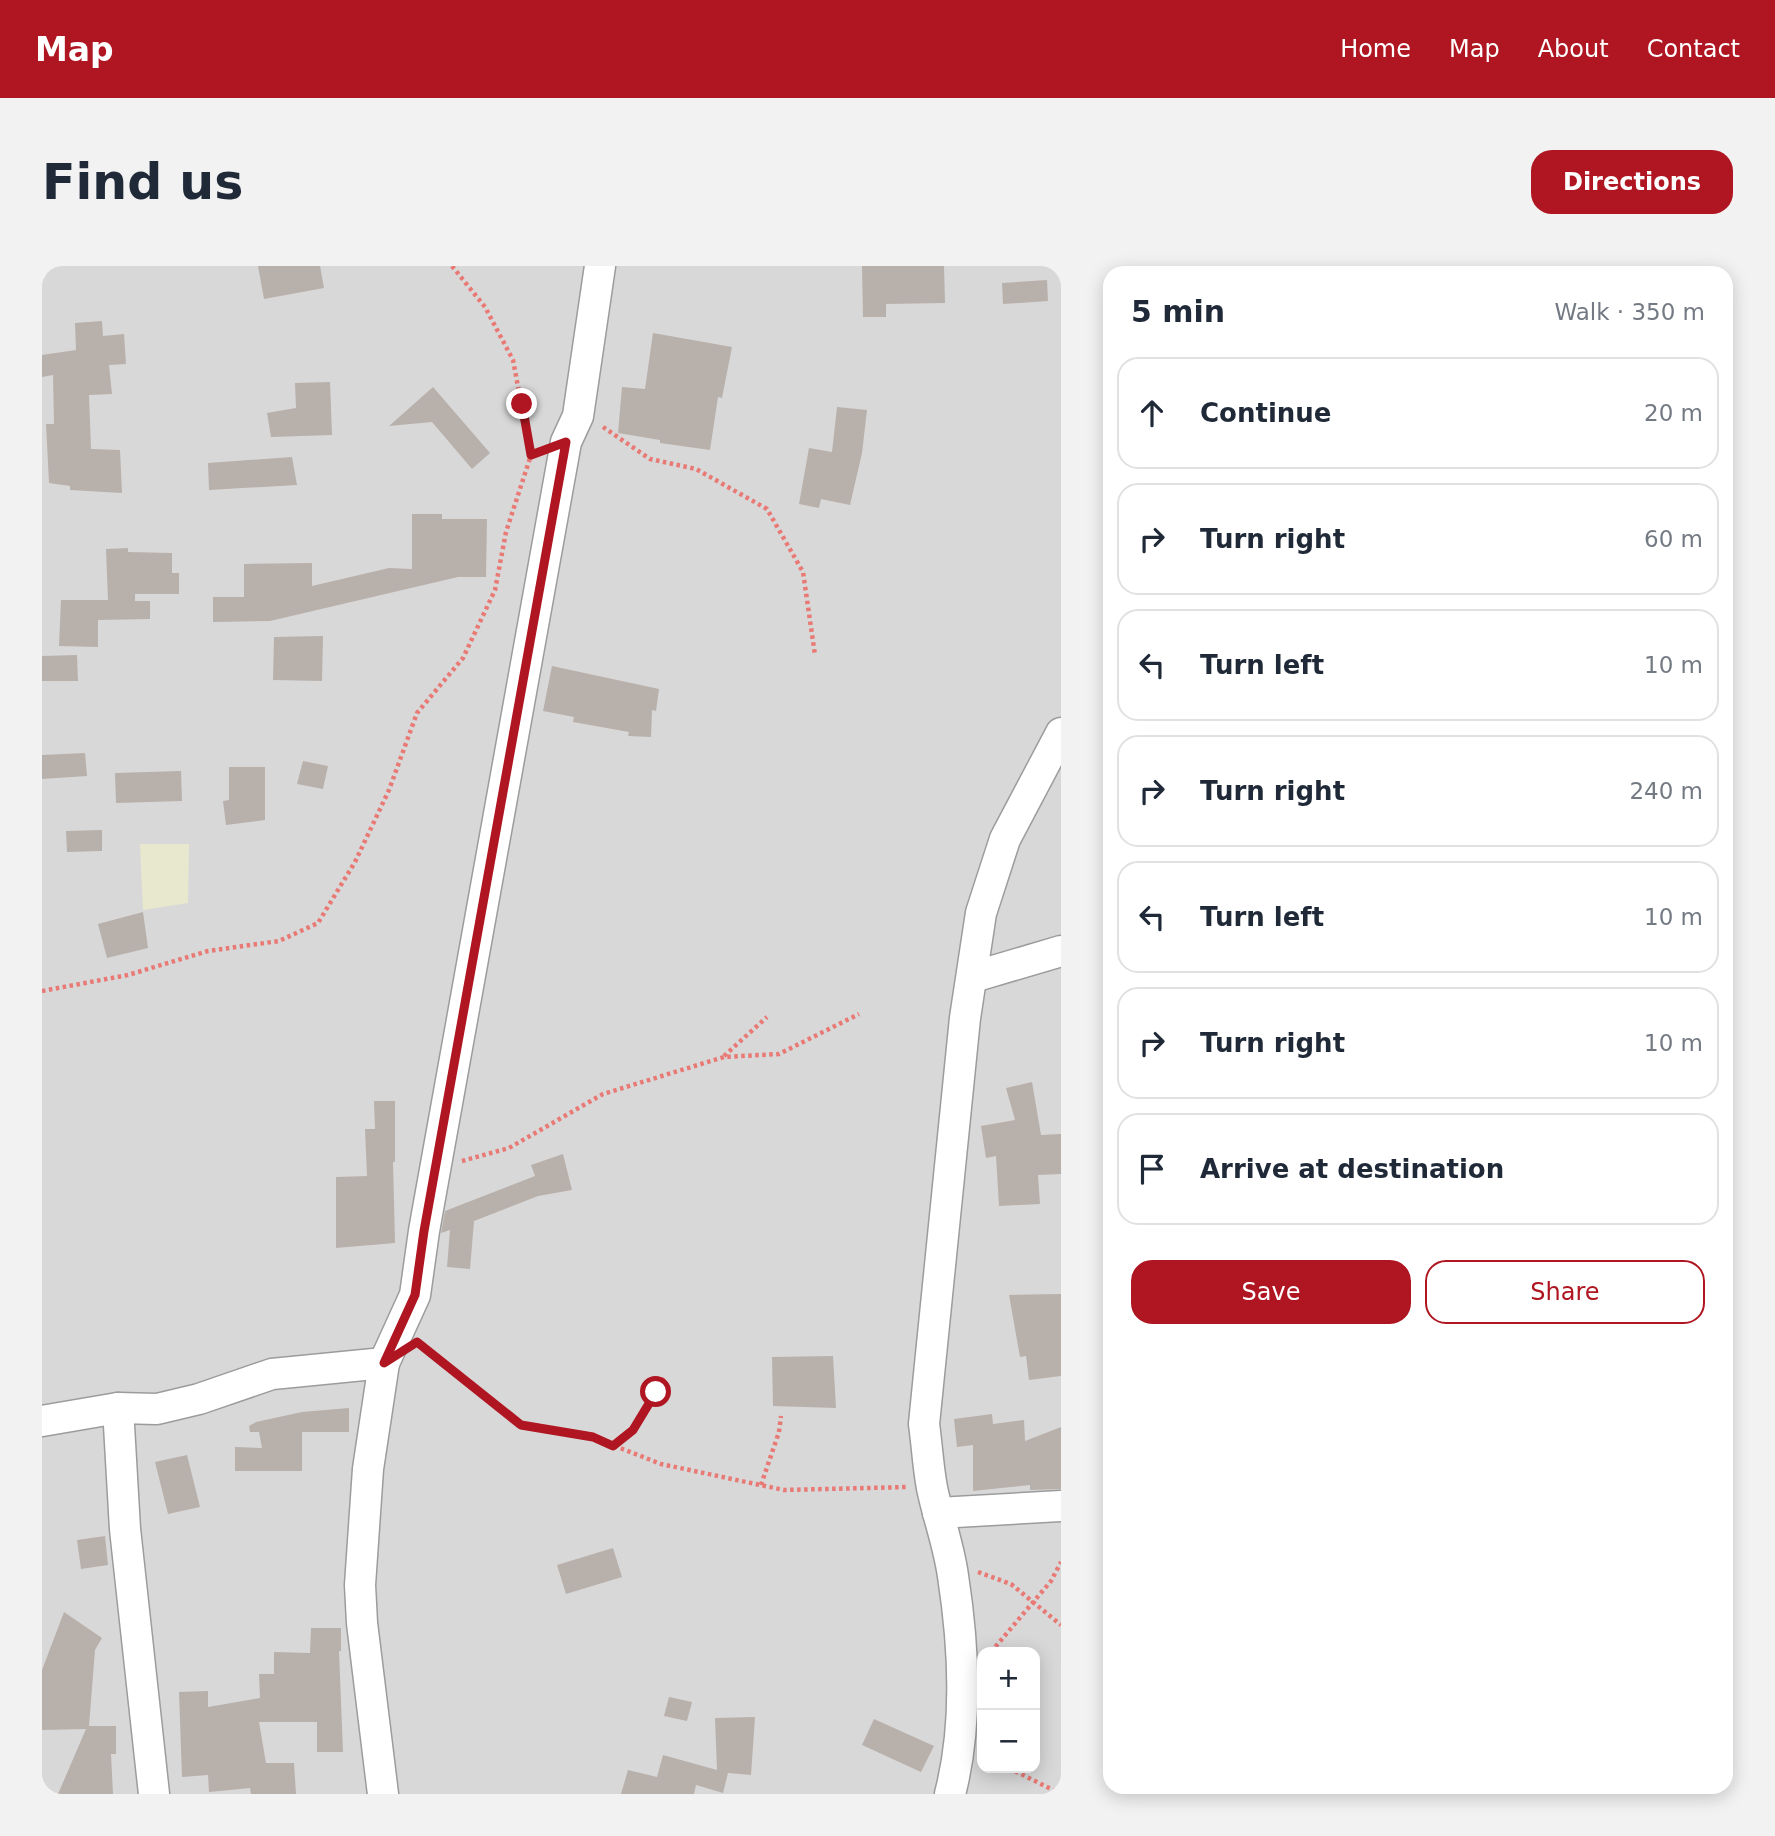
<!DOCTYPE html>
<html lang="en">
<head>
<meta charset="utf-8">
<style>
  body { margin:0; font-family:"DejaVu Sans",sans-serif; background:#f2f2f3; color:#1f2937 }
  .controls { position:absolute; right:21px; bottom:21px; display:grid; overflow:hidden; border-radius:14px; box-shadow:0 4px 18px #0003 }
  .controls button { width:63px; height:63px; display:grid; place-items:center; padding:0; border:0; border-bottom:2px solid #e0e1e3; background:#fff; color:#1f2937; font:35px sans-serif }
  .stop { position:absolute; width:21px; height:21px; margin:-16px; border:5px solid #af1621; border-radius:50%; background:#fff }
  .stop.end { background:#af1621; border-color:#fff; box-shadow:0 2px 7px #0008 }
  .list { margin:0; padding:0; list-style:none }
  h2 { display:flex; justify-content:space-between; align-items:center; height:91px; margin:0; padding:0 28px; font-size:30px }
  h2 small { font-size:23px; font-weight:400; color:#747a83 }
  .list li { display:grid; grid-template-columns:46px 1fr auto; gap:21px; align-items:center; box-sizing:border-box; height:112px; margin:0 14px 14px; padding:0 14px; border:2px solid #e0e1e3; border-radius:21px }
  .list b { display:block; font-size:26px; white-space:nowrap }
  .list em { font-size:23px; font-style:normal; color:#747a83 }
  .actions { display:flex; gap:14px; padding:21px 28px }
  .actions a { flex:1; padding:16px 0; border:2px solid #af1621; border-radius:21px; text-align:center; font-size:24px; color:#af1621 }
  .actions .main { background:#af1621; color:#fff }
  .icon { flex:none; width:38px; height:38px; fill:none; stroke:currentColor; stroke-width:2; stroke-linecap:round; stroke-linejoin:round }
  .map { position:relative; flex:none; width:1019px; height:1528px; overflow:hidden; border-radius:21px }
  header { display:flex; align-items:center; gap:42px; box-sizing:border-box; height:98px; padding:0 35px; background:#af1621; color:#fff }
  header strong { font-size:33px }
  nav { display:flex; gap:38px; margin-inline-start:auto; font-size:24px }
  .intro { display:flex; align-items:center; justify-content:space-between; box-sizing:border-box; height:168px; padding:0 42px }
  h1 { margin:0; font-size:49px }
  .button { padding:18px 32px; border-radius:21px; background:#af1621; color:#fff; font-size:24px; font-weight:700 }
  main { display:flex; gap:42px; padding:0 42px }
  aside { flex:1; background:#fff; border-radius:21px; box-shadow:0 4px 18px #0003 }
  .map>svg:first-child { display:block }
  .residential { fill:#d9d8d8; fill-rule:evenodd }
  .farmland { fill:#e8e8ce }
  .building { fill:#b8b0ab }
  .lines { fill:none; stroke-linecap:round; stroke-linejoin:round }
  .minor-casing { stroke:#9c9c9c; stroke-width:33 }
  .path { stroke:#e87975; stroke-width:4.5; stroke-dasharray:3.5 3.5; stroke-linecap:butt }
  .minor { stroke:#fff; stroke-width:30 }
  .route { stroke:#af1621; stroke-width:9 }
</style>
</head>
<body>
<header>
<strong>Map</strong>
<nav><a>Home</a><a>Map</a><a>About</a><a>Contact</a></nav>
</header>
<div class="intro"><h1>Find us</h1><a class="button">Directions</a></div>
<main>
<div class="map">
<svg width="1019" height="1528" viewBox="0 0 1019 1528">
  <rect width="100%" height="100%" fill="#ebe7e1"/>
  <path class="residential" d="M0 0H1019V1528H0ZM940 1386H993V1502H940Z"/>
  <polygon class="farmland" points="98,578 147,578 146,637 101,644"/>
  <g class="building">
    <polygon points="216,0 278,0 282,22 222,33"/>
    <polygon points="820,0 902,0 903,37 844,38 844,51 821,51"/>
    <polygon points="1005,14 1006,35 961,38 960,17"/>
    <polygon points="60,55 61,70 82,68 84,98 67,99 70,128 47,129 49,183 78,184 80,227 28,224 28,220 7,217 4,158 12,158 11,109 0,111 0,89 34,84 33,57"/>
    <polygon points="611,67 690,81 680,132 676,131 668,184 618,177 618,174 576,167 580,121 603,123"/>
    <polygon points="288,116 290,169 229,171 225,147 254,142 253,117"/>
    <polygon points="391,121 448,187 430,203 390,156 347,160"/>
    <polygon points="795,141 825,144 820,187 808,239 779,233 777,242 757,238 767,182 790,186"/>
    <polygon points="250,191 255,219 167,224 166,197"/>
    <polygon points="370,248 400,248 400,253 445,253 444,311 416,311 228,355 171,356 171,331 202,331 202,298 270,297 270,320 347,302 370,303"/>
    <polygon points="86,282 86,286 130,287 130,307 137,307 137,328 93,328 93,335 108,335 108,353 56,354 56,381 17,380 19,334 66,334 64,283"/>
    <polygon points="281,370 280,415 231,414 232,371"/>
    <polygon points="35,389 36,415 0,415 0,390"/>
    <polygon points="510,400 617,423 614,445 610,444 609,471 586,470 587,466 531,456 532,451 501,445"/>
    <polygon points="43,487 45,510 0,513 0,489"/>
    <polygon points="261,495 286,500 281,523 255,518"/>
    <polygon points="187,501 223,501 223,554 184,559 181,535 187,534"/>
    <polygon points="139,505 140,535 74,537 73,507"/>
    <polygon points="60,564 60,585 25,586 24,565"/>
    <polygon points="101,646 106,682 65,692 56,658"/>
    <polygon points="990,816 999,869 1019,868 1019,908 996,909 998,938 957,940 954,890 944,892 939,860 973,854 964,822"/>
    <polygon points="332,835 353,835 353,896 351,896 353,977 294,982 294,911 325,910 323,863 333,863"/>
    <polygon points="521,888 530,924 496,930 432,955 428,1003 405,1001 408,964 399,967 403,945 493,910 489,899"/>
    <polygon points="1019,1028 1019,1110 987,1114 984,1090 978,1091 967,1029"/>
    <polygon points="791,1090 794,1142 731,1140 730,1091"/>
    <polygon points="307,1142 307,1166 260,1166 260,1205 193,1205 193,1181 220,1182 217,1166 208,1166 207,1160 214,1156 260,1146"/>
    <polygon points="950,1148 951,1158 982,1154 983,1175 1019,1161 1019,1223 988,1224 988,1219 931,1225 931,1179 915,1181 912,1153"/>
    <polygon points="145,1189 158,1241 126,1248 113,1196"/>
    <polygon points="63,1270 66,1299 39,1303 35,1274"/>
    <polygon points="571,1282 580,1311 524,1328 515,1299"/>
    <polygon points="22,1346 60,1372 53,1384 47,1460 74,1460 74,1488 69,1488 71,1528 16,1528 44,1463 0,1464 0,1404"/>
    <polygon points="269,1362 299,1362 299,1385 297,1385 301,1486 275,1486 275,1456 217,1456 224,1497 252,1497 254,1528 209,1528 208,1522 167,1526 166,1509 140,1511 137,1426 166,1425 166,1441 218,1432 217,1408 232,1408 232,1386 268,1387"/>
    <polygon points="627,1431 650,1436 645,1455 622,1450"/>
    <polygon points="713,1451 709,1509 686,1507 681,1527 654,1519 652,1528 579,1528 586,1504 615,1511 621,1489 675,1504 673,1452"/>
    <polygon points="832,1453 892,1480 879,1506 820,1479"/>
  </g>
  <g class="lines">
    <defs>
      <g id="minor">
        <polyline points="931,711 1019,685"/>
        <polyline points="76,1142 83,1263 112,1528"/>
        <polyline points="0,1155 76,1142 115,1143 157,1133 230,1108 342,1097"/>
        <polyline points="896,1247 1019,1240"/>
        <polyline points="341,1528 320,1357 318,1319 326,1203 342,1097 373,1029 382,965 524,176 536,150 558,0"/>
        <path d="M908 1528C926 1459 922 1381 911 1310 907 1280 896 1251 890 1222 886 1201 885 1179 882 1158L923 752 939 647 963 573 1019 467"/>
      </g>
    </defs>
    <use href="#minor" class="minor-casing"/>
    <g class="path">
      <polyline points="410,0 443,41 471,94 489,189"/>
      <polyline points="561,161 608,193 654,203 725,243 761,306 773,389"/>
      <polyline points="0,725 86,709 166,685 237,675 276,657 313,596 347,524 375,447 421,392 453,324 464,266 489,189 495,187"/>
      <polyline points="682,790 725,751"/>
      <polyline points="420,895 467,882 561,828 682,791 737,788 817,748"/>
      <polyline points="379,1079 479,1159 550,1171 619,1198 742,1224 865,1221"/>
      <polyline points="572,1179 591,1164 622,1112"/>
      <polyline points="719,1219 737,1166 739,1150"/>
      <polyline points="936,1306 969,1318 1019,1359"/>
      <polyline points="949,1386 1009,1315 1019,1296"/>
      <polyline points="967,1502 1019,1528"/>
    </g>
    <use href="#minor" class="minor"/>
  </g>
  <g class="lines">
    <polyline class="route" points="480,138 489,189 524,176 382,965 373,1029 342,1097 375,1076 479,1159 551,1171 571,1180 591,1164 614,1126"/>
  </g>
</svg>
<div class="controls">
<button>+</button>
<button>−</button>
</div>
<div class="stop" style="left:614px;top:1126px"></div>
<div class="stop end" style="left:480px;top:138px"></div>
</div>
<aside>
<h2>5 min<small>Walk · 350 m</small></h2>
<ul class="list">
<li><svg class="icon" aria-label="ahead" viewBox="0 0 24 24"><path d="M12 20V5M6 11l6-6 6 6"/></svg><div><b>Continue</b></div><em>20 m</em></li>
<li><svg class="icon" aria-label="right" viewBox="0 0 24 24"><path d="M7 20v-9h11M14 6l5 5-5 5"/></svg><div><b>Turn right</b></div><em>60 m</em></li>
<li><svg class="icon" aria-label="left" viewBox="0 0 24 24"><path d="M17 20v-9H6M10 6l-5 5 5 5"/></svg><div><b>Turn left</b></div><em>10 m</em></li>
<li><svg class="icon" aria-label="right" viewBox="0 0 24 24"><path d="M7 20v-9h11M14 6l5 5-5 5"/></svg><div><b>Turn right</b></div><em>240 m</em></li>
<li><svg class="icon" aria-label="left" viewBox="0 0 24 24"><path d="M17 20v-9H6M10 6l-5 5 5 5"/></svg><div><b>Turn left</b></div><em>10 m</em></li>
<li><svg class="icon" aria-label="right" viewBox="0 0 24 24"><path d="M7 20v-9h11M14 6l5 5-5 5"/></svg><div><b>Turn right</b></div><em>10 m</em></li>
<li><svg class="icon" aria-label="arrive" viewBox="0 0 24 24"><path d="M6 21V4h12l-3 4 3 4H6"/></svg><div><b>Arrive at destination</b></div></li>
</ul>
<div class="actions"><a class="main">Save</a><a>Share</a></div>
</aside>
</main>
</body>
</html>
